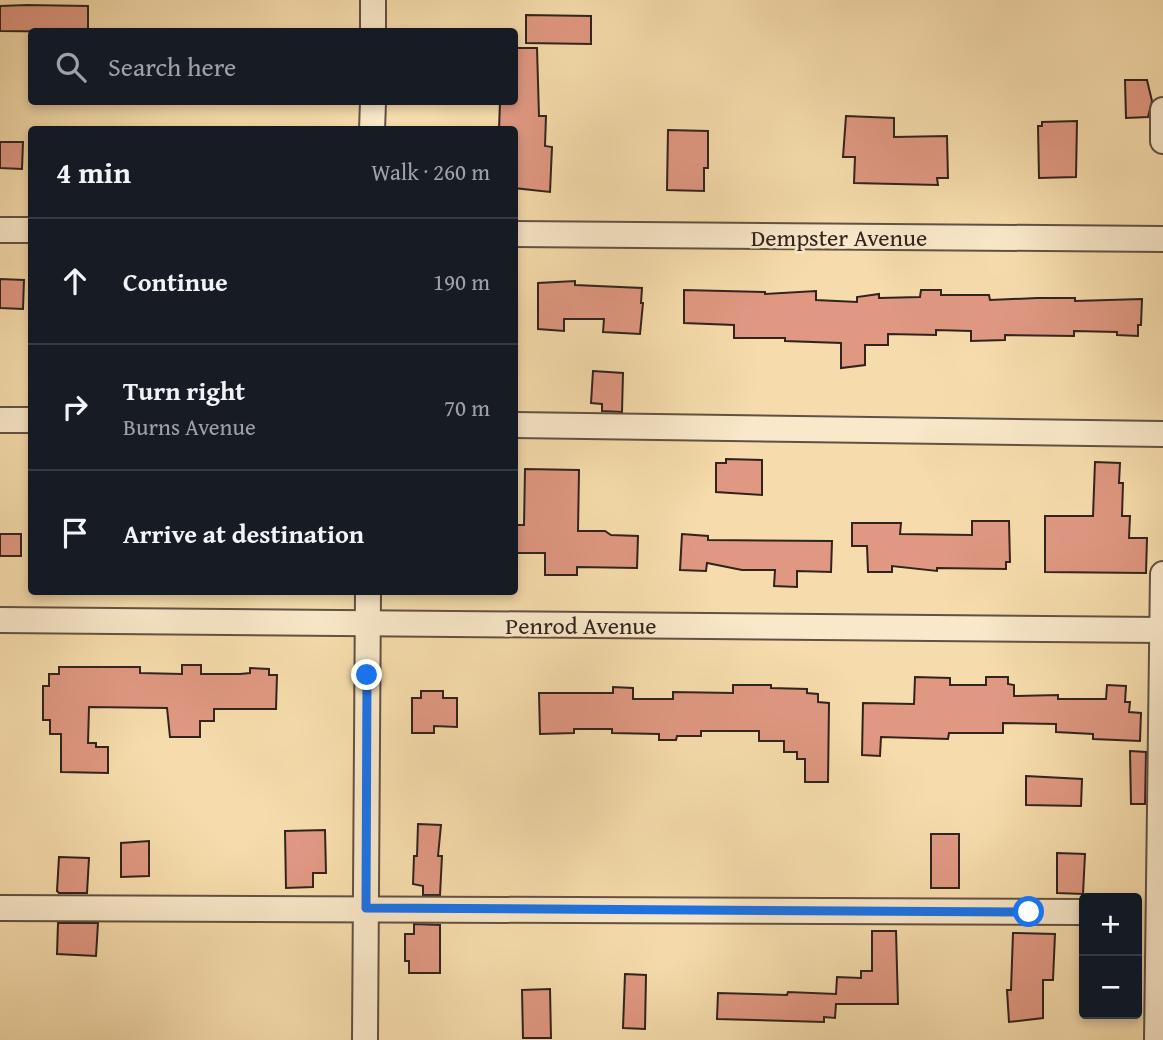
<!DOCTYPE html>
<html lang="en">
<head>
<meta charset="utf-8">
<style>
  body { margin:0; font-family:"Gentium Book Plus",serif; background:#242831; color:#f1f3f6 }
  .controls { position:absolute; right:21px; bottom:21px; display:grid; overflow:hidden; border-radius:7px; box-shadow:0 4px 10px #0003 }
  .controls button { width:63px; height:63px; display:grid; place-items:center; padding:0; border:0; border-bottom:2px solid #363941; background:#171b24; color:#f1f3f6; font:35px sans-serif }
  .stop { position:absolute; width:21px; height:21px; margin:-16px; border:5px solid #1a73e8; border-radius:50%; background:#fff }
  .stop.end { background:#1a73e8; border-color:#fff; box-shadow:0 2px 7px #0008 }
  .list { margin:0; padding:0; list-style:none }
  h2 { display:flex; justify-content:space-between; align-items:center; height:91px; margin:0; padding:0 28px; font-size:30px }
  h2 small { font-size:23px; font-weight:400; color:#9ea1a6 }
  .list li { display:grid; grid-template-columns:46px 1fr auto; gap:21px; align-items:center; box-sizing:border-box; height:126px; padding:0 28px; border-top:2px solid #363941 }
  .list b { display:block; font-size:26px; white-space:nowrap }
  .list p { margin:0; font-size:23px; white-space:nowrap; color:#9ea1a6 }
  .list em { font-size:23px; font-style:normal; color:#9ea1a6 }
  .icon { flex:none; width:38px; height:38px; fill:none; stroke:currentColor; stroke-width:2; stroke-linecap:round; stroke-linejoin:round }
  .map { position:relative; flex:none; width:1163px; height:1040px; overflow:hidden }
  .search { position:absolute; background:#171b24; box-shadow:0 4px 10px #0003; left:28px; top:28px; width:490px; height:77px; display:flex; align-items:center; gap:18px; box-sizing:border-box; padding:0 24px; border-radius:7px; color:#9ea1a6; font-size:26px }
  .panel { position:absolute; background:#171b24; box-shadow:0 4px 10px #0003; left:28px; top:126px; width:490px; height:469px; border-radius:7px }
  .map>svg:first-child { display:block }
  .building { fill:#e09882; stroke:#31231e; stroke-width:2 }
  .lines { fill:none; stroke-linecap:round; stroke-linejoin:round }
  .minor-casing { stroke:#625142; stroke-width:28 }
  .minor { stroke:#f9e8c9; stroke-width:24 }
  .route { stroke:#1a73e8; stroke-width:9 }
  .labels { text-anchor:middle; dominant-baseline:central; stroke-width:5; stroke-linejoin:round; paint-order:stroke }
  .street-label { font-size:24px; fill:#31231e; stroke:#f9e8c9 }
</style>
</head>
<body>
<div class="map">
<svg width="1163" height="1040" viewBox="0 0 1163 1040">
  <rect width="100%" height="100%" fill="#f6dcac"/>
  <filter id="stains"><feTurbulence type="fractalNoise" baseFrequency=".00286" numOctaves="4"/><feColorMatrix values="0 0 0 0 .2 0 0 0 0 .09 0 0 0 0 .02 0 0 0 .5 -.17"/></filter>
  <radialGradient id="worn" r=".72"><stop offset=".6" stop-color="#630" stop-opacity="0"/><stop offset="1" stop-color="#630" stop-opacity=".3"/></radialGradient>
  <g class="building">
    <polygon points="27,5 88,6 88,32 0,31 0,6"/>
    <polygon points="526,15 591,16 591,44 526,43"/>
    <polygon points="514,48 537,48 539,116 546,116 545,146 552,147 550,192 514,188 514,130 499,130 500,102 514,102"/>
    <polygon points="1125,80 1147,80 1152,101 1148,117 1126,118"/>
    <polygon points="846,116 894,118 894,137 947,136 948,178 937,178 938,185 854,183 855,157 843,157"/>
    <polygon points="1077,121 1076,177 1039,178 1038,126 1042,126 1042,122"/>
    <polygon points="668,130 708,131 708,168 704,168 704,191 667,190"/>
    <polygon points="0,142 23,142 22,169 0,168"/>
    <polygon points="0,279 24,280 23,309 0,308"/>
    <polygon points="575,281 575,285 642,288 641,303 643,303 640,334 603,332 604,319 564,319 564,331 538,329 538,283"/>
    <polygon points="684,290 765,292 765,294 816,291 816,300 857,302 857,297 879,294 879,298 920,297 921,290 941,290 941,295 989,295 990,300 1037,298 1075,298 1075,301 1142,299 1141,325 1138,325 1138,336 1117,335 1117,332 1074,331 1074,336 1005,335 1005,340 971,341 971,331 936,330 936,335 888,334 888,345 865,345 865,365 841,368 841,343 785,341 785,338 734,338 734,325 684,323"/>
    <polygon points="593,371 623,373 622,412 602,411 602,404 591,403"/>
    <polygon points="726,459 762,460 762,495 716,492 716,463 726,463"/>
    <polygon points="1095,462 1120,463 1119,483 1123,483 1122,516 1130,516 1129,538 1147,538 1146,573 1045,572 1045,516 1093,516"/>
    <polygon points="525,469 579,470 578,531 605,531 611,535 638,536 637,568 577,567 577,575 545,575 545,553 514,553 514,525 524,525"/>
    <polygon points="972,521 1009,521 1010,562 1006,562 1006,569 937,568 937,571 892,566 892,572 868,572 867,546 852,546 852,523 901,523 900,534 972,535"/>
    <rect x="0" y="534" width="21" height="22"/>
    <polygon points="682,534 708,536 708,540 832,541 831,572 797,571 797,587 774,586 775,570 742,570 707,563 706,571 680,570"/>
    <polygon points="182,665 201,665 201,674 240,674 250,673 250,668 269,669 269,675 277,675 276,709 214,709 214,721 200,721 200,737 170,737 167,708 89,707 88,743 96,743 96,747 108,747 108,773 61,772 61,734 50,734 50,720 43,720 43,686 49,686 49,674 59,674 59,667 140,667 140,673 182,674"/>
    <polygon points="915,677 950,678 950,685 986,685 986,677 1008,677 1008,684 1014,685 1014,696 1058,695 1058,699 1106,699 1107,685 1126,686 1125,702 1130,702 1129,712 1141,713 1140,741 1093,739 1093,734 1056,732 1056,724 1003,723 1003,733 949,733 948,739 881,737 880,756 862,755 863,703 914,704"/>
    <polygon points="733,685 771,685 771,688 807,689 807,693 818,694 818,702 829,703 828,782 805,782 805,759 797,759 797,752 784,752 784,741 759,741 759,731 701,731 701,736 677,736 676,740 659,740 659,734 612,733 612,729 574,729 574,733 540,734 539,693 613,693 613,687 633,688 633,699 673,699 673,692 733,693"/>
    <polygon points="421,691 443,691 443,698 457,698 457,727 434,726 434,733 412,733 412,698 421,698"/>
    <polygon points="1130,751 1146,752 1145,804 1131,804"/>
    <polygon points="1026,776 1082,779 1081,806 1026,805"/>
    <polygon points="418,824 441,825 438,856 442,856 440,895 423,895 423,886 413,884 414,856 417,856"/>
    <polygon points="325,830 326,873 313,873 313,887 286,888 285,831"/>
    <rect x="931" y="834" width="28" height="54"/>
    <polygon points="149,841 149,876 121,877 121,843"/>
    <polygon points="1057,853 1085,854 1083,894 1057,893"/>
    <polygon points="59,857 89,858 87,893 59,893 57,891"/>
    <polygon points="58,923 98,923 96,956 57,954"/>
    <polygon points="414,924 440,925 440,973 409,973 409,961 405,961 405,934 414,934"/>
    <polygon points="872,931 896,931 898,1004 836,1004 835,1018 824,1017 824,1022 717,1019 718,993 787,995 788,992 836,994 837,977 861,978 861,971 872,971"/>
    <polygon points="1013,933 1055,934 1053,980 1043,980 1043,1018 1009,1022 1007,990 1011,990"/>
    <polygon points="625,974 646,975 645,1029 623,1028"/>
    <polygon points="550,989 551,1038 523,1038 522,990"/>
  </g>
  <g class="lines">
    <defs>
      <g id="minor">
        <polyline points="373,32 373,0"/>
        <polyline points="1163,110 1163,141"/>
        <polyline points="372,130 373,102"/>
        <polyline points="0,230 32,230"/>
        <polyline points="514,234 1163,239"/>
        <polyline points="0,420 32,420"/>
        <polyline points="514,425 1163,434"/>
        <polyline points="0,620 1163,630"/>
        <polyline points="0,908 1084,912"/>
        <polyline points="365,1040 368,592"/>
        <polyline points="1157,1040 1163,574"/>
      </g>
    </defs>
    <use href="#minor" class="minor-casing"/>
    <use href="#minor" class="minor"/>
  </g>
  <g class="lines">
    <polyline class="route" points="367,675 366,908 1029,912"/>
  </g>
  <g class="labels">
    <g class="street-label">
      <text x="839" y="237">Dempster Avenue</text>
      <text x="581" y="625">Penrod Avenue</text>
    </g>
  </g>
  <rect width="100%" height="100%" filter="url(#stains)"/>
  <rect width="100%" height="100%" fill="url(#worn)"/>
</svg>
<div class="controls">
<button>+</button>
<button>−</button>
</div>
<div class="stop" style="left:1029px;top:912px"></div>
<div class="stop end" style="left:367px;top:675px"></div>
<div class="search"><svg class="icon" aria-label="search" viewBox="0 0 24 24"><circle cx="10" cy="10" r="6"/><path d="M15 15l6 6"/></svg>Search here</div>
<section class="panel">
<h2>4 min<small>Walk · 260 m</small></h2>
<ul class="list">
<li><svg class="icon" aria-label="ahead" viewBox="0 0 24 24"><path d="M12 20V5M6 11l6-6 6 6"/></svg><div><b>Continue</b></div><em>190 m</em></li>
<li><svg class="icon" aria-label="right" viewBox="0 0 24 24"><path d="M7 20v-9h11M14 6l5 5-5 5"/></svg><div><b>Turn right</b><p>Burns Avenue</p></div><em>70 m</em></li>
<li><svg class="icon" aria-label="arrive" viewBox="0 0 24 24"><path d="M6 21V4h12l-3 4 3 4H6"/></svg><div><b>Arrive at destination</b></div></li>
</ul>
</section>
</div>
</body>
</html>
